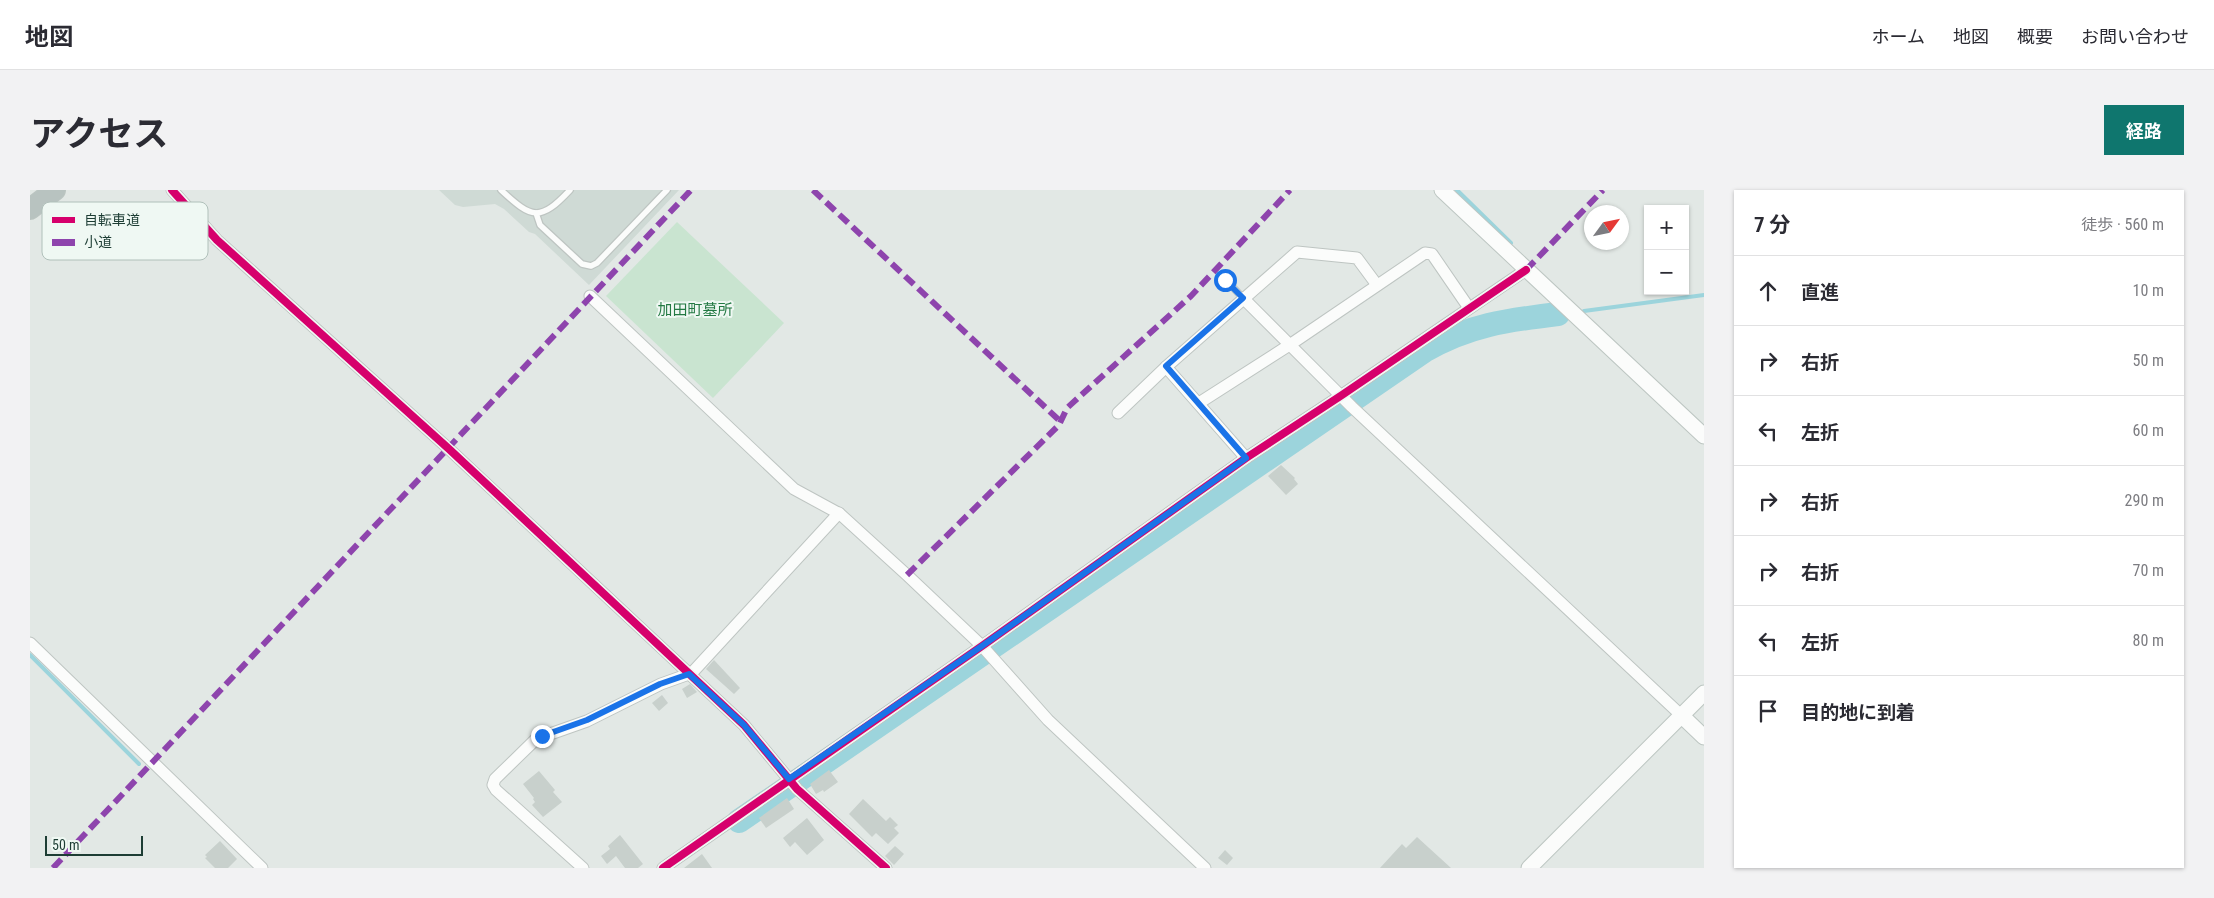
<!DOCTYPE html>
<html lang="ja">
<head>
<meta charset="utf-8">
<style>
  body { margin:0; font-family:"Roboto Condensed","Noto Sans JP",sans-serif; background:#f2f2f3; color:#2b2b33 }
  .controls { position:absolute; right:15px; top:15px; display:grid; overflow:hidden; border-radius:0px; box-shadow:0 1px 4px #0004 }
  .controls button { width:45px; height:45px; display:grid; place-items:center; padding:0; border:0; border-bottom:1px solid #e1e1e2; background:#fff; color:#2b2b33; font:25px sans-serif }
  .compass { position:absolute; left:1554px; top:15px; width:45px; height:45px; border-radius:50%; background:#fff; box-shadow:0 1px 4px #0004; rotate:57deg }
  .scale { position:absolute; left:15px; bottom:12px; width:98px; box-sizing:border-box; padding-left:5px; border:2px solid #1d3d34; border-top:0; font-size:14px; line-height:18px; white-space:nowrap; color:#1d3d34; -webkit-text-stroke:4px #eff8f3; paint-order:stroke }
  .stop { position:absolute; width:15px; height:15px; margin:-11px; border:4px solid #1a73e8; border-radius:50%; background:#fff }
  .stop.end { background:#1a73e8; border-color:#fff; box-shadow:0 1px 5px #0008 }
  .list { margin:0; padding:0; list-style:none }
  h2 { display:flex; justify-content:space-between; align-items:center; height:65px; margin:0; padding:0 20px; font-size:21px }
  h2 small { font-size:16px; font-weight:400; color:#7c7c81 }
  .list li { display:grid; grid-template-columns:32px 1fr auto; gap:15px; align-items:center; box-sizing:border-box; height:70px; padding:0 20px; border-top:1px solid #e1e1e2 }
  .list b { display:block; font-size:19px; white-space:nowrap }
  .list em { font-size:16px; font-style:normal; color:#7c7c81 }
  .icon { flex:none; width:28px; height:28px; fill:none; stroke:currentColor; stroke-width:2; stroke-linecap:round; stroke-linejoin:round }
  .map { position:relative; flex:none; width:1674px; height:678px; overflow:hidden; border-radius:0px }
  header { display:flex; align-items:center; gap:30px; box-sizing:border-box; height:70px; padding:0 25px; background:#fff; border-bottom:1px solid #e1e1e2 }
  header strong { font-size:24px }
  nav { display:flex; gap:28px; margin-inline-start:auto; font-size:18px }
  .intro { display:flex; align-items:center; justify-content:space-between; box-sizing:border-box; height:120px; padding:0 30px }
  h1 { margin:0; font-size:35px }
  .button { padding:12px 22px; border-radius:0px; background:#0f766e; color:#fff; font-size:18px; font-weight:700 }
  main { display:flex; gap:30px; padding:0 30px }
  aside { flex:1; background:#fff; border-radius:0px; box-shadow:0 1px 4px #0004 }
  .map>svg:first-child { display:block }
  .built { fill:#cfdad5 }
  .green { fill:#c9e4d0 }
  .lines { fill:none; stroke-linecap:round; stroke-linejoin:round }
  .stream { stroke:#9cd4dc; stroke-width:4 }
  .river { stroke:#9cd4dc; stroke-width:24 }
  .building { fill:#c8d0cc }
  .lane-casing { stroke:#bec5c2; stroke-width:8 }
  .street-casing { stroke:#bec5c2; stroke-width:13 }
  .secondary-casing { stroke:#bdc6c2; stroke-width:17 }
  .highway-casing { stroke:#bbc5c1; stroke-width:22 }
  .lane { stroke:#fbfcfb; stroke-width:5.5 }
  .street { stroke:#fbfcfb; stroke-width:11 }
  .secondary { stroke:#fbfcfb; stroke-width:15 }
  .highway { stroke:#b8c3c0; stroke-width:20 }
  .quiet { stroke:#8e44ad; stroke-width:6; stroke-dasharray:12 6; stroke-linecap:butt }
  .cycleway-casing { stroke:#eff8f3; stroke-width:11 }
  .cycleway { stroke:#d6006c; stroke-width:8 }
  .route { stroke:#1a73e8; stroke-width:6 }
  .labels { text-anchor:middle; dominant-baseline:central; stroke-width:4; stroke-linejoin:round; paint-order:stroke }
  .park-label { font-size:15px; fill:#237943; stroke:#eff8f3 }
  .key { fill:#eff8f3; stroke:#b0c0ba; stroke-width:1 }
  .key-label { font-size:14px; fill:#1d3d34 }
</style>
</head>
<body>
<header>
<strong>地図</strong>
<nav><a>ホーム</a><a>地図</a><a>概要</a><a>お問い合わせ</a></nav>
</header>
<div class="intro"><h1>アクセス</h1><a class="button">経路</a></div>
<main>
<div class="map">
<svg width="1674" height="678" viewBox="0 0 1674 678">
  <rect width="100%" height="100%" fill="#e2e8e5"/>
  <polygon class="built" points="409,0 649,0 559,95 505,44 499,42 474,19 465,14 433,17 425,15"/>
  <polygon class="green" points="647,32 754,133 683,208 576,106"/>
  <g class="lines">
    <g class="stream">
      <polyline points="1427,0 1481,53"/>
      <polyline points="1554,121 1674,105"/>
      <polyline points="0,465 109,574"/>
    </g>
    <path class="river" d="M709 631 1394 161C1438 135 1478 130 1528 124"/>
  </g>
  <g class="building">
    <polygon points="1251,275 1265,288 1264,289 1268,294 1256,305 1238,286"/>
    <polygon points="684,470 710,498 704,504 676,479"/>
    <polygon points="660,494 667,502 657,508 652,499"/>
    <polygon points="632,505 638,513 629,521 622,513"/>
    <polygon points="799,580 808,592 794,602 793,600 786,604 780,594"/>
    <polygon points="509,581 525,600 523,602 532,612 513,627 502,615 505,612 503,609 504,608 493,594"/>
    <polygon points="757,608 764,619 736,638 729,628"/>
    <polygon points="833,609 856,631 860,627 868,635 864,638 869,643 858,654 846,643 842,647 819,624"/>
    <polygon points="777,628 794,650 777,665 765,652 760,657 753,648"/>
    <polygon points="590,645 613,674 608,678 595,678 586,666 577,674 571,666 580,659 578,656"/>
    <polygon points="1387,647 1421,678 1350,678 1372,654 1376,658"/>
    <polygon points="190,651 207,669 198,678 185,678 175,668 177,667 175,665"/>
    <polygon points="865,656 874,664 864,675 855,666"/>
    <polygon points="1195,660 1203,668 1197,675 1188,668"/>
    <polygon points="672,664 682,678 654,678"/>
  </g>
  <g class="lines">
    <defs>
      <g id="lane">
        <path d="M471 0C502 29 510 32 540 0"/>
        <polyline points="506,23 510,35 552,74 561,76 567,73 637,0"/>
        <polyline points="1195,89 1213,108"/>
      </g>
      <g id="street">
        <polyline points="142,0 187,50 419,259 714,535 767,599 856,678"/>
        <polyline points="560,106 764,299 810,324 877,385 952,456 1018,530 1175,678"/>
        <polyline points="1213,108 1322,217 1652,526"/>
        <polyline points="1136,177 1216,268"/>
        <polyline points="1169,213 1261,154 1395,63 1402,64 1439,118"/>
        <polyline points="1088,223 1136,177 1267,62 1327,68 1347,95"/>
        <polyline points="0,453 232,678"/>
        <polyline points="660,485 809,323"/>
        <polyline points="553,678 466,600 463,595 465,589 506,549 557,531 631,494 659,484"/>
        <polyline points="633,678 952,456 1216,268 1312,205 1496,80"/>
      </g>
      <g id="secondary">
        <polyline points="1412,0 1674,246"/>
        <polyline points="1652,526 1674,547"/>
        <polyline points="1499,678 1674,503"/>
      </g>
      <polyline id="highway" points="0,19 25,0"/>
    </defs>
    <use href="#lane" class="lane-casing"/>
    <use href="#street" class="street-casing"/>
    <use href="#secondary" class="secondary-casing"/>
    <use href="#highway" class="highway-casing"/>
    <use href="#lane" class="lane"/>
    <use href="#street" class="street"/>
    <use href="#secondary" class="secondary"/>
    <use href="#highway" class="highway"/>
    <g class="quiet">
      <polyline points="783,0 1031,232"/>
      <polyline points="1496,80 1573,0"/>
      <polyline points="877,385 1029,235 1037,218 1161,106 1260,0"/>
      <polyline points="23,678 661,0"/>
    </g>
    <defs>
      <g id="cycleway">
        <polyline points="142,0 187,50 419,259 714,535 767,599 856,678"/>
        <polyline points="633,678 952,456 1216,268 1312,205 1496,80"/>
      </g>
    </defs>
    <use href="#cycleway" class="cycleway-casing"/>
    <use href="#cycleway" class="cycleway"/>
  </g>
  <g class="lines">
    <polyline class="route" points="512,546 557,530 630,494 659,484 714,535 759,589 952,456 1216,268 1136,176 1213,108 1195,90"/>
  </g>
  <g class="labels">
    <g class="park-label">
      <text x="665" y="120">加田町墓所</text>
    </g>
  </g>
  <rect x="12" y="12" width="166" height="58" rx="8" class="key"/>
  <rect x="22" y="27" width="23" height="6" fill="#d6006c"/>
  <rect x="22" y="49" width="23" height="7" fill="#8e44ad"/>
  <g class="key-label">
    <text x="54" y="35">自転車道</text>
    <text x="54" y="57">小道</text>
  </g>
</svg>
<div class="controls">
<button>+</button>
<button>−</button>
</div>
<svg class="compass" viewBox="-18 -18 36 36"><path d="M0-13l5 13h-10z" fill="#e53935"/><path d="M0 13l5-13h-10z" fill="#7c7c81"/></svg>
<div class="scale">50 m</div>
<div class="stop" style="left:1195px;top:90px"></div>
<div class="stop end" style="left:512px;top:546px"></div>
</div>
<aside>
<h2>7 分<small>徒歩 · 560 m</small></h2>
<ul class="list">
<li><svg class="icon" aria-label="ahead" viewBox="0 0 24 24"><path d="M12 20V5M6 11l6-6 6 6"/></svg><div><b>直進</b></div><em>10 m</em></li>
<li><svg class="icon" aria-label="right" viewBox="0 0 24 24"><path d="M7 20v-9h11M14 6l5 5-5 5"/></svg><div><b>右折</b></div><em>50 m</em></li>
<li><svg class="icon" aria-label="left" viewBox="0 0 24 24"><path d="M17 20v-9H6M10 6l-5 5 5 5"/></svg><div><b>左折</b></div><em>60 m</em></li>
<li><svg class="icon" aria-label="right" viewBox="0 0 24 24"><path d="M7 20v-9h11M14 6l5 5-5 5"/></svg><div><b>右折</b></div><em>290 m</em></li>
<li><svg class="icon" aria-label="right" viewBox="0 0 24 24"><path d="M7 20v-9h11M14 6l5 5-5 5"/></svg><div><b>右折</b></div><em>70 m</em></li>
<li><svg class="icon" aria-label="left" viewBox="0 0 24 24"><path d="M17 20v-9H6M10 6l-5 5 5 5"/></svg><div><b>左折</b></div><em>80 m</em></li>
<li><svg class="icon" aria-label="arrive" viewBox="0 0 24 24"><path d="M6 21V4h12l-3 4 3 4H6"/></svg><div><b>目的地に到着</b></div></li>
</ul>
</aside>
</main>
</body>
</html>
